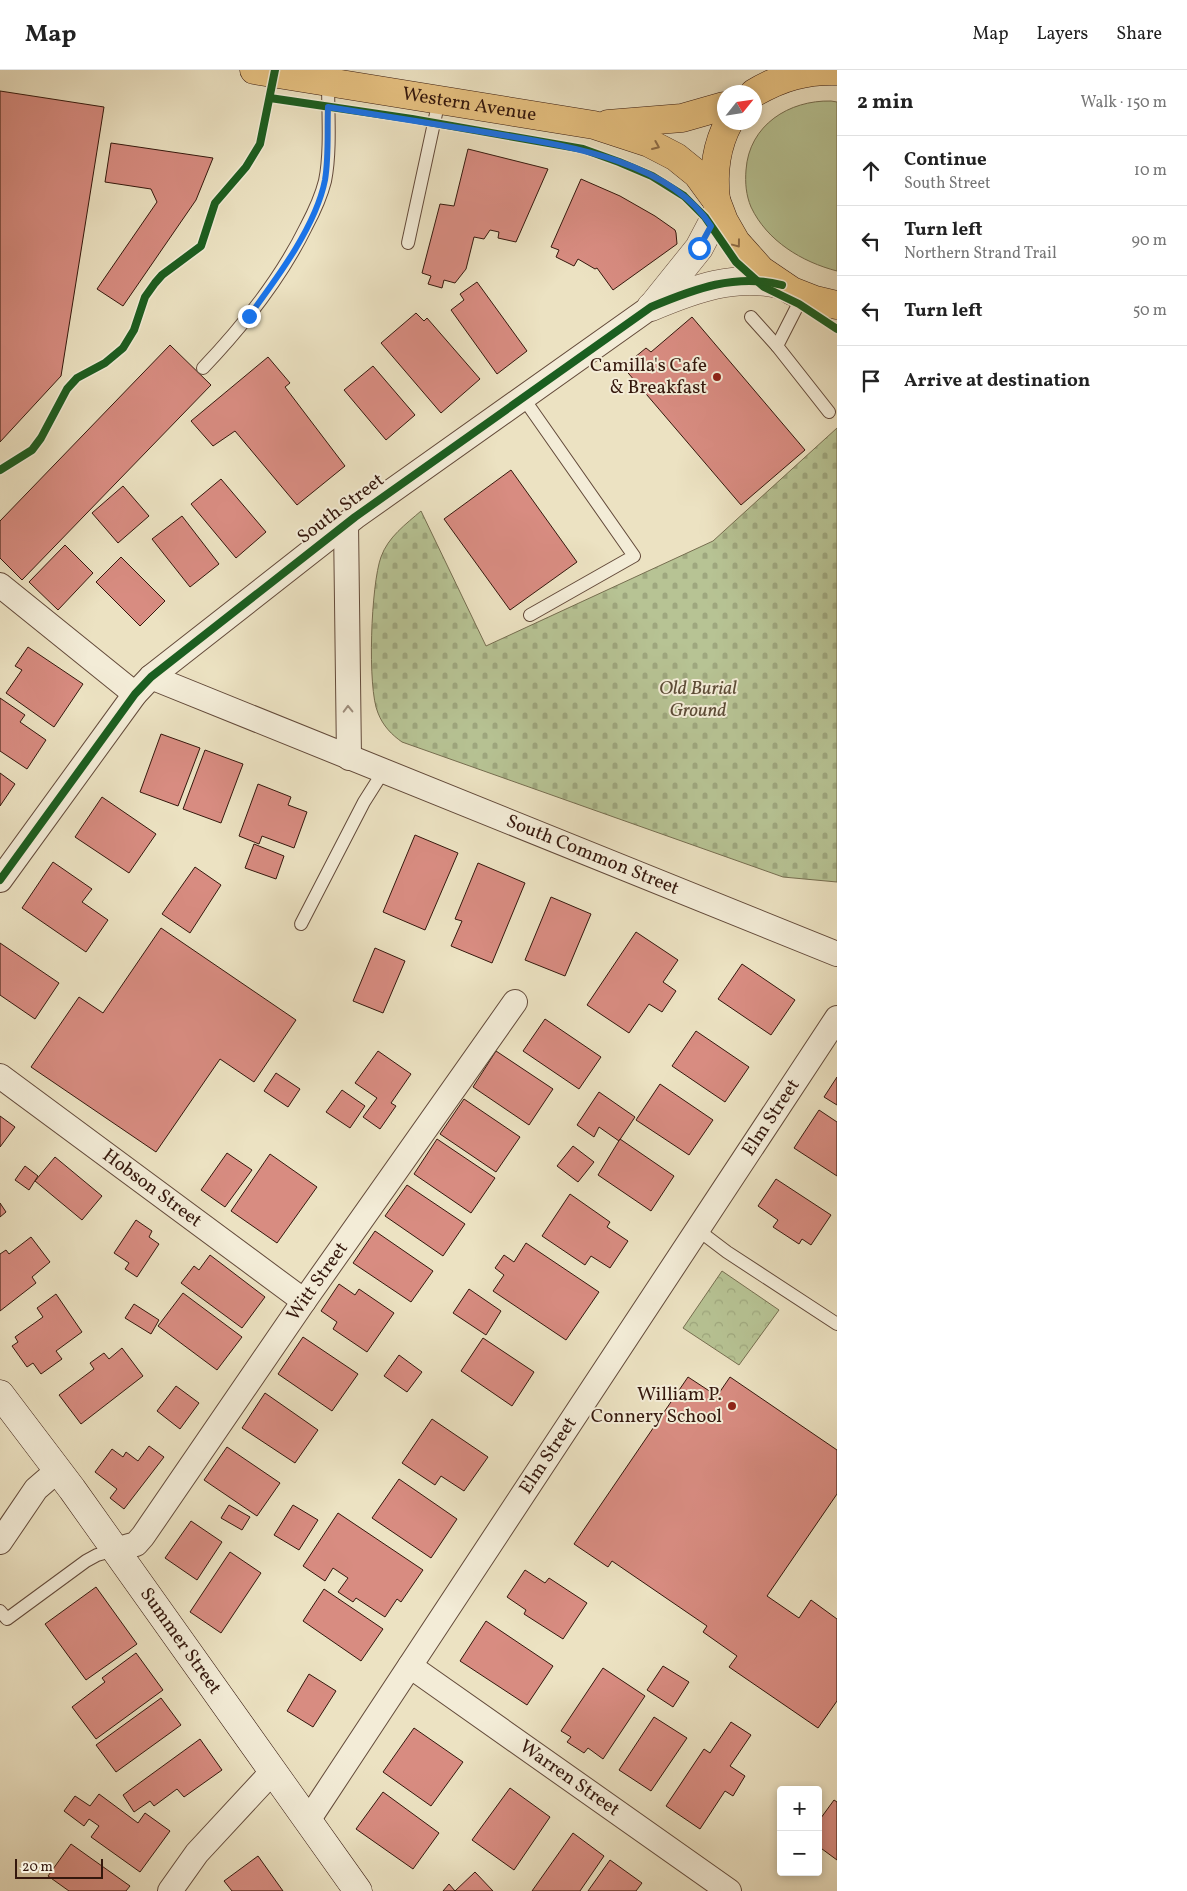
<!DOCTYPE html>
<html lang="en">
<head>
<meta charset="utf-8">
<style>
  body { margin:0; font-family:Vollkorn,serif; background:#f2f2f2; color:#222 }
  .controls { position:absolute; right:15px; bottom:15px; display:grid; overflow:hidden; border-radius:5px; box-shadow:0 2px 8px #0003 }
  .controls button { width:45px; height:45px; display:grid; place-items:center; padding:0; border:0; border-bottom:1px solid #e0e0e0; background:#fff; color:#222; font:25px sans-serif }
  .compass { position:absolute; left:717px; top:15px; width:45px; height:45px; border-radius:50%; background:#fff; box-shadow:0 2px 8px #0003; rotate:60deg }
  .scale { position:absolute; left:15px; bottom:12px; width:88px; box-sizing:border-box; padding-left:5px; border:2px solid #35180d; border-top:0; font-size:14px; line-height:18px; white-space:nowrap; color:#35180d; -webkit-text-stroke:4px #f3ecd7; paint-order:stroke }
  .stop { position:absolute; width:15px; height:15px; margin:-11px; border:4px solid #1a73e8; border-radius:50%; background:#fff }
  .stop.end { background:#1a73e8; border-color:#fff; box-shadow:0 1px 5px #0008 }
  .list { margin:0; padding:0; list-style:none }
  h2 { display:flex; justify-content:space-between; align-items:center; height:65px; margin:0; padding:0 20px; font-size:21px }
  h2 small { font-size:16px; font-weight:400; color:#767676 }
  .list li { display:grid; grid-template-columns:32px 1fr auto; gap:15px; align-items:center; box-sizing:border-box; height:70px; padding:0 20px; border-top:1px solid #e0e0e0 }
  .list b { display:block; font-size:19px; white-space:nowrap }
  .list p { margin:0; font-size:16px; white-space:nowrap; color:#767676 }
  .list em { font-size:16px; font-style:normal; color:#767676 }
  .icon { flex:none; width:28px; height:28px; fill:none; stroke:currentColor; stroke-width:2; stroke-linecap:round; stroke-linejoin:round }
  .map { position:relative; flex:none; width:837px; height:1821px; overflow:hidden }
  header { display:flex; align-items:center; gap:30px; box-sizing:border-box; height:70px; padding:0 25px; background:#fff; border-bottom:1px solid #e0e0e0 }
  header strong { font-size:24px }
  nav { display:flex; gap:28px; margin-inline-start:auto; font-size:18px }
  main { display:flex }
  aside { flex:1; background:#fff }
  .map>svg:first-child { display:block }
  .green { fill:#b7c394; stroke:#766e50 }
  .forest { fill:url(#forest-crowns); stroke:#766e50 }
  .cemetery { fill:url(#cemetery-stones); stroke:#766e50 }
  .building { fill:#d88c81; stroke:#35180d }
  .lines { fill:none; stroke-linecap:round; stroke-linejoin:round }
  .service-casing { stroke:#634a3a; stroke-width:14 }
  .minor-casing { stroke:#634a3a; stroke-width:26 }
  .tertiary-casing { stroke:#634a3a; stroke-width:29 }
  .secondary-casing { stroke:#35180d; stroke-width:29 }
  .primary-casing { stroke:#35180d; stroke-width:29 }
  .service { stroke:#f3ecd7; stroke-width:12 }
  .minor { stroke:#f3ecd7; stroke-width:24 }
  .tertiary { stroke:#f3ecd7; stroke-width:28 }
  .secondary { stroke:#f3ecd7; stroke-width:28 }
  .primary { stroke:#e6c181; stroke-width:28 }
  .cycleway-casing { stroke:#f3ecd7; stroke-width:11 }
  .cycleway { stroke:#1b5e20; stroke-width:8 }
  .oneway { stroke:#8e6c47 }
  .oneway2 { stroke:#9e8d7c }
  .route { stroke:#1a73e8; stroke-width:6 }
  .poi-dot { fill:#8f2418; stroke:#f3ecd7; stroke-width:2 }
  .labels { text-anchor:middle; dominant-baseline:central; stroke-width:4; stroke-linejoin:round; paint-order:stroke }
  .street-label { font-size:19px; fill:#35180d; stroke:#f3ecd7 }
  .poi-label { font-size:19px; fill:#35180d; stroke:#f3ecd7; text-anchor:end }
  .park-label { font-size:19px; font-style:italic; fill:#5c4b36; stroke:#f3ecd7 }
</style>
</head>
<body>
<header>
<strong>Map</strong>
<nav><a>Map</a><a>Layers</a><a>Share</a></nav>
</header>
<main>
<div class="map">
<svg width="837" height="1821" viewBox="0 0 837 1821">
  <defs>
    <pattern id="forest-crowns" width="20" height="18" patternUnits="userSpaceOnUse" patternTransform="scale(1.25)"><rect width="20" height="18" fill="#b7c394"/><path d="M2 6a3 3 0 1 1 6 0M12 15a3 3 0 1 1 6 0" fill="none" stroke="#9ea77e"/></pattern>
    <pattern id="cemetery-stones" width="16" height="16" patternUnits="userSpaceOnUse" patternTransform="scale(1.25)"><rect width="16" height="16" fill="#b7c394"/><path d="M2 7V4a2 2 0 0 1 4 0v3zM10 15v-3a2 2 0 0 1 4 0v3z" fill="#9ea77e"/></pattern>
  </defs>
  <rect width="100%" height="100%" fill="#ece2c2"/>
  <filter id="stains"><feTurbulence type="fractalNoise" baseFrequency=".004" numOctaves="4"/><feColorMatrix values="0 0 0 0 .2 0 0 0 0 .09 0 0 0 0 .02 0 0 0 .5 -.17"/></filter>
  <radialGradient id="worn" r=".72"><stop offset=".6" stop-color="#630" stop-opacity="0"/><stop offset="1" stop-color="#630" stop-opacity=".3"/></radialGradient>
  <path class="green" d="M831 31 837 32V201C802 192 767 171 751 137 746 125 745 113 746 100 749 55 789 30 831 31Z"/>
  <polygon class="forest" points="722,1201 779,1240 739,1295 683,1258"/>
  <path class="cemetery" d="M837 358V812L783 807 402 672C392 665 383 656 378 643 367 618 371 514 381 487 388 467 406 454 421 441L486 576 713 471Z"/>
  <g class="building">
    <polygon points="0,21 104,37 61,306 0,372"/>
    <polygon points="111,73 213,88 196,130 123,236 97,219 157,132 151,119 105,112"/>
    <polygon points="468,79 548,99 516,172 498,168 499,162 490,160 484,169 474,167 466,199 455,213 444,210 442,218 428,214 431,206 422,203 440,134 454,136"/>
    <polygon points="581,109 620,126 655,146 675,160 676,163 677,174 613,220 597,198 595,199 578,189 574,196 556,187 559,180 551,177"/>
    <polygon points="477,212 527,281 497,304 451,240 464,230 460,224"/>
    <polygon points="416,243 424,251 427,248 480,309 441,343 381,273"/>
    <polygon points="692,247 805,380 741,435 623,297 646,278 651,282"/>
    <polygon points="170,275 211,315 22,510 0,488 0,451"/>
    <polygon points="268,287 290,313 285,317 345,396 297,435 235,361 213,376 191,351"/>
    <polygon points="373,296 415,345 386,370 344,320"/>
    <polygon points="511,400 577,492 510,540 444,449"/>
    <polygon points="221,409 266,462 236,488 191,434"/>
    <polygon points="123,416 149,446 118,473 92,443"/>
    <polygon points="182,446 219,494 190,517 152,469"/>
    <polygon points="65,475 93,503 58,540 29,512"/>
    <polygon points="121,487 165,531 140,556 96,512"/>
    <polygon points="28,577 83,614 54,657 6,623 22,600 15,596"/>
    <polygon points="0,628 25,645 20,652 46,670 27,699 0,681"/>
    <polygon points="161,664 200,678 178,736 140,722"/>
    <polygon points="205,680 243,694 221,753 183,739"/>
    <polygon points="0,703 15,714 0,736"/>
    <polygon points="258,714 291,727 288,735 307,742 294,778 262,766 259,774 239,766"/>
    <polygon points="102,727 156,764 129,803 75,767"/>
    <polygon points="415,765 458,783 425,860 383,842"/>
    <polygon points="254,774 284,786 276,809 245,798"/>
    <polygon points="53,792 92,819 82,832 108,850 86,882 22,838"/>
    <polygon points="478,793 525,813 492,893 451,876 462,851 455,849"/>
    <polygon points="195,797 221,815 190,863 162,844"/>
    <polygon points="551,827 591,844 565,906 525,890"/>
    <polygon points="161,858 296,950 254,1012 220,989 156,1082 31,997 79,927 103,943"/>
    <polygon points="636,862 678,890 663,912 676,921 662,942 649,934 629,963 587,935"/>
    <polygon points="0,873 59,913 35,949 0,925"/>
    <polygon points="375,878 405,891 383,943 353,931"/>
    <polygon points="742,894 795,930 771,965 718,929"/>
    <polygon points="545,949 601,987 579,1019 523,981"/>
    <polygon points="696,961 749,997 725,1032 672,996"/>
    <polygon points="378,981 411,1004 391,1033 396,1036 380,1059 363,1047 377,1028 355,1013"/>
    <polygon points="496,981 553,1019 529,1055 473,1017"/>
    <polygon points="276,1003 300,1019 288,1037 264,1021"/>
    <polygon points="837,1007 837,1035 824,1027"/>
    <polygon points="660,1014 713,1050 689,1085 636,1050"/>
    <polygon points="342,1020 365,1036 350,1058 326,1042"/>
    <polygon points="599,1022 635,1047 619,1071 599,1057 594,1067 577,1055"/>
    <polygon points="464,1029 520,1067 496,1102 440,1064"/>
    <polygon points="819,1040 837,1052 837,1106 794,1078"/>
    <polygon points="0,1046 15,1057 0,1077"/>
    <polygon points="437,1069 495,1108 471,1143 414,1104"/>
    <polygon points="620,1069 674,1106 651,1141 598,1105"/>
    <polygon points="573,1076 594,1092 578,1112 557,1096"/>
    <polygon points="227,1083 252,1100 225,1137 201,1120"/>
    <polygon points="270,1084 317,1117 277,1173 231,1141"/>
    <polygon points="55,1087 102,1126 82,1150 35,1111"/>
    <polygon points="25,1096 38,1106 29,1120 15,1110"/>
    <polygon points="776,1109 831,1145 811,1175 802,1169 799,1174 773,1157 778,1150 758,1136"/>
    <polygon points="407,1115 465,1154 443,1186 385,1146"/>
    <polygon points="570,1124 610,1152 607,1157 628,1171 610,1198 591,1186 585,1195 542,1166"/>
    <polygon points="0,1133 6,1142 0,1147"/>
    <polygon points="136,1150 152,1161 149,1167 159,1174 137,1207 125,1199 129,1193 114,1183"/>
    <polygon points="375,1161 433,1201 411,1232 353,1193"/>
    <polygon points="31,1167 50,1192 32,1207 36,1213 0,1241 0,1184 6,1180 9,1184"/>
    <polygon points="526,1173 599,1222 566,1270 493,1221 504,1205 495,1198 504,1185 514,1192"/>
    <polygon points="210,1185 265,1227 242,1258 181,1213 194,1196 199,1200"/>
    <polygon points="339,1214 355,1225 359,1219 394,1243 367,1282 333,1259 337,1252 321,1241"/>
    <polygon points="469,1219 501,1241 486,1265 453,1243"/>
    <polygon points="183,1223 242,1267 217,1300 158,1256"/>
    <polygon points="56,1224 82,1262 56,1281 62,1289 41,1304 33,1293 27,1297 12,1276 18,1272 15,1267 43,1247 37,1238"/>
    <polygon points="134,1234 159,1250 151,1264 125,1248"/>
    <polygon points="303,1267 358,1304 332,1341 278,1304"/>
    <polygon points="483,1268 534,1302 512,1336 461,1301"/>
    <polygon points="122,1278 143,1306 81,1354 59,1325 94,1299 90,1293 104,1283 109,1289"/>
    <polygon points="399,1285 422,1302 407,1322 384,1306"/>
    <polygon points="688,1307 717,1326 730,1307 837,1380 837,1424 767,1526 799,1548 811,1530 837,1549 837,1631 818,1658 729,1597 737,1586 703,1562 707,1556 612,1491 608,1497 574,1474"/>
    <polygon points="176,1316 199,1333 180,1359 157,1341"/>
    <polygon points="265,1323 318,1360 295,1393 242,1358"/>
    <polygon points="432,1349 488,1387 464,1421 441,1406 435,1415 402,1393"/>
    <polygon points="149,1376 164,1387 124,1439 110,1428 117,1419 95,1402 112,1379 123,1387 126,1382 138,1391"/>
    <polygon points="227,1377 280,1413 257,1446 204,1410"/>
    <polygon points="399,1409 457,1449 431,1488 372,1448"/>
    <polygon points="229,1435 250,1447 242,1460 221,1448"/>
    <polygon points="293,1435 318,1450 299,1480 274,1465"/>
    <polygon points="338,1443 423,1500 401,1532 397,1529 385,1547 356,1528 353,1532 338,1522 348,1508 333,1498 325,1511 303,1496"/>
    <polygon points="191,1451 222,1472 197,1510 165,1488"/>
    <polygon points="230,1482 261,1503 221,1563 190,1542"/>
    <polygon points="525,1500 545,1513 549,1508 587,1533 563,1569 524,1544 526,1540 507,1527"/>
    <polygon points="96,1517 137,1574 86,1610 45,1554"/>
    <polygon points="324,1519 383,1559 361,1591 303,1551"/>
    <polygon points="486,1551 553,1596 527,1635 460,1591"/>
    <polygon points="136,1583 163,1620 96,1669 72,1637 105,1612 102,1608"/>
    <polygon points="663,1596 689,1612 673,1637 647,1620"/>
    <polygon points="603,1598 645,1626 603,1689 588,1678 584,1683 567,1672 571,1667 561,1661"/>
    <polygon points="309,1604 336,1621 313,1657 287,1641"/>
    <polygon points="161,1628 181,1655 116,1702 96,1675"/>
    <polygon points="654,1647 687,1668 651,1721 619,1700"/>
    <polygon points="731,1652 751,1665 730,1696 745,1706 733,1726 725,1721 700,1759 666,1736 704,1679 710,1683"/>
    <polygon points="414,1658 463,1692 431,1736 383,1702"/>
    <polygon points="200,1669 222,1700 184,1727 177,1719 154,1736 150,1731 134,1742 123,1725"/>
    <polygon points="510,1718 550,1747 514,1800 472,1770"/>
    <polygon points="383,1722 439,1763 413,1799 356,1759"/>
    <polygon points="99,1724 138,1753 145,1743 170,1761 140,1802 91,1767 99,1756 89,1749 84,1756 64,1741 75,1726 90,1736"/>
    <polygon points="834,1730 837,1732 837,1790 818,1776 818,1752"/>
    <polygon points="573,1763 604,1786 580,1821 532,1821"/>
    <polygon points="71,1774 130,1816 126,1821 69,1821 48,1806"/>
    <polygon points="258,1786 283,1821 232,1821 224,1811"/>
    <polygon points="610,1790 642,1813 636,1821 588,1821"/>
    <polygon points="475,1802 493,1821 443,1821 449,1814 455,1821"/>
  </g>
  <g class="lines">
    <defs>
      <g id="service">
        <polyline points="408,173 439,30"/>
        <polyline points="803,225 777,276 829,342"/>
        <polyline points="751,247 777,276"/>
        <path d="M203 298C243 256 280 210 306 157 314 142 321 127 325 111 331 82 328 42 328 12"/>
        <polyline points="524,329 634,486 530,545"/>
        <polyline points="301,854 364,732 383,702"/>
        <polyline points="698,1160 727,1182 837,1254"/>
        <polyline points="0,1541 7,1549 86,1491 97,1485 115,1480"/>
      </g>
      <g id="minor">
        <polyline points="346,454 349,688"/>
        <polyline points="0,515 135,624"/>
        <path id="s1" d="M151 607 837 884"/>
        <polyline points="0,810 135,624 151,607 355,447 651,237"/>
        <path id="s2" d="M0 1006 304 1231"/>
        <polyline points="0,1472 36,1419 58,1400"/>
        <path id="s3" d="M115 1480 136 1474 143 1466 304 1231 515 932"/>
        <path id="s4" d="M410 1596 729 1821"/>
        <path id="s5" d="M309 1749 837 948"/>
        <polyline points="170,1821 197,1783 273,1701"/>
      </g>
      <g id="tertiary">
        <polyline points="654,234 699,178 719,140"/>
        <path d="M651 237C694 219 736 203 782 215"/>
      </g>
      <g id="secondary">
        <path id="s6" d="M0 1324 72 1419 358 1821"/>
      </g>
      <g id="primary">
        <path id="s7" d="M254 0 594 55 649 73 676 87 697 104 716 130 724 151 736 172 761 200 792 221 815 230 837 235"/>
        <path d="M754 23C781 7 806 0 837 1"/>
        <polyline points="608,54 682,48 724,36"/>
        <path d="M716 130C713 104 716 76 729 52"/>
      </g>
    </defs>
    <use href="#service" class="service-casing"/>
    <use href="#minor" class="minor-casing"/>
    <use href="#tertiary" class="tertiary-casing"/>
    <use href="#secondary" class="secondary-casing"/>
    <use href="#primary" class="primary-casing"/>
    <use href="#service" class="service"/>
    <use href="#minor" class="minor"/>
    <use href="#tertiary" class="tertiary"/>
    <use href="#secondary" class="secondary"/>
    <use href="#primary" class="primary"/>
    <defs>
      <g id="cycleway">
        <polyline points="270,28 412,49 583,79 619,92 652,106 684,126 705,147 736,192 756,210 764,217 799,234 837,259"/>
        <polyline points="0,400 32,380 41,368 67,319 77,308 105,293 123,278 134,260 145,227 155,213 162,205 201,176 215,133 246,97 260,74 275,0"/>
        <path d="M0 810 135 624 151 607 355 447 651 237C694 219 736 203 782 215"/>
      </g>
    </defs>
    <use href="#cycleway" class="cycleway-casing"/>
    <use href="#cycleway" class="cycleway"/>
  </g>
  <defs><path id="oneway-chevron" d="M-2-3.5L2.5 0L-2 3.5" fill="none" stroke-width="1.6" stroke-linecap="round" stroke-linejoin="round" transform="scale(1.25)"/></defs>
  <g class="oneway">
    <use href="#oneway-chevron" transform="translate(656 76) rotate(23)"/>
    <use href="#oneway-chevron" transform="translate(737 174) rotate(53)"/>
  </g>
  <use class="oneway2" href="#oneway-chevron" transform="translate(348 639) rotate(-91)"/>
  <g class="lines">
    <path class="route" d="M249 246C277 208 316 156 325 110 329 86 327 61 328 37 378 45 428 53 478 61 553 74 666 86 711 156L699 178"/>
  </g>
  <g class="poi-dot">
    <circle cx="717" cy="307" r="5"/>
    <circle cx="732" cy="1336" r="5"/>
  </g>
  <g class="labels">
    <g class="street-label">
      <text stroke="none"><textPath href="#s7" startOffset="218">Western Avenue</textPath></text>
      <text transform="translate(341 439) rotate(-37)">South Street</text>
      <text stroke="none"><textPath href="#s1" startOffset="476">South Common Street</textPath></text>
      <text stroke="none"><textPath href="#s5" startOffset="840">Elm Street</textPath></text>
      <text stroke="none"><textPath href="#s2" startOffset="189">Hobson Street</textPath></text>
      <text stroke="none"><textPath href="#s3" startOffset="341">Witt Street</textPath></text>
      <text stroke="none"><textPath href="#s5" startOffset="435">Elm Street</textPath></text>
      <text stroke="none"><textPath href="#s6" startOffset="306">Summer Street</textPath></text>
      <text stroke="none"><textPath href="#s4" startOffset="195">Warren Street</textPath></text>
    </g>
    <g class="poi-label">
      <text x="707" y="296">Camilla's Cafe<tspan x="707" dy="22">&amp; Breakfast</tspan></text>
      <text x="722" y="1325">William P.<tspan x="722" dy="22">Connery School</tspan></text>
    </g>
    <g class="park-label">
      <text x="698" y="619">Old Burial<tspan x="698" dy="22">Ground</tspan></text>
    </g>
  </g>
  <rect width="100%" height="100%" filter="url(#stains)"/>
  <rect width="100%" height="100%" fill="url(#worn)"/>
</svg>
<div class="controls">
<button>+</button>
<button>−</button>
</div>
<svg class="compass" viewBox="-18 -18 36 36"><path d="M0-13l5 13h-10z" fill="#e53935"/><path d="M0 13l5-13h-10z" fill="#767676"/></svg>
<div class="scale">20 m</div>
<div class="stop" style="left:699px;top:178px"></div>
<div class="stop end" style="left:249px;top:246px"></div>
</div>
<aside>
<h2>2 min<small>Walk · 150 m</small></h2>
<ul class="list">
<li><svg class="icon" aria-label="ahead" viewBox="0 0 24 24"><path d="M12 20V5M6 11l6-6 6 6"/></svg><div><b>Continue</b><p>South Street</p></div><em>10 m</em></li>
<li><svg class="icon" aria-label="left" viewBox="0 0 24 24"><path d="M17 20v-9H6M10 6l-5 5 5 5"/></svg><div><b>Turn left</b><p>Northern Strand Trail</p></div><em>90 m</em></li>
<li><svg class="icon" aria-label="left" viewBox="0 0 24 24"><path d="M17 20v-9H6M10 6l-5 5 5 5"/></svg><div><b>Turn left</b></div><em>50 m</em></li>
<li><svg class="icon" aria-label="arrive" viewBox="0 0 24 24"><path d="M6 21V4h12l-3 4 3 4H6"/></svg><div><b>Arrive at destination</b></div></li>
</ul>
</aside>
</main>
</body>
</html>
